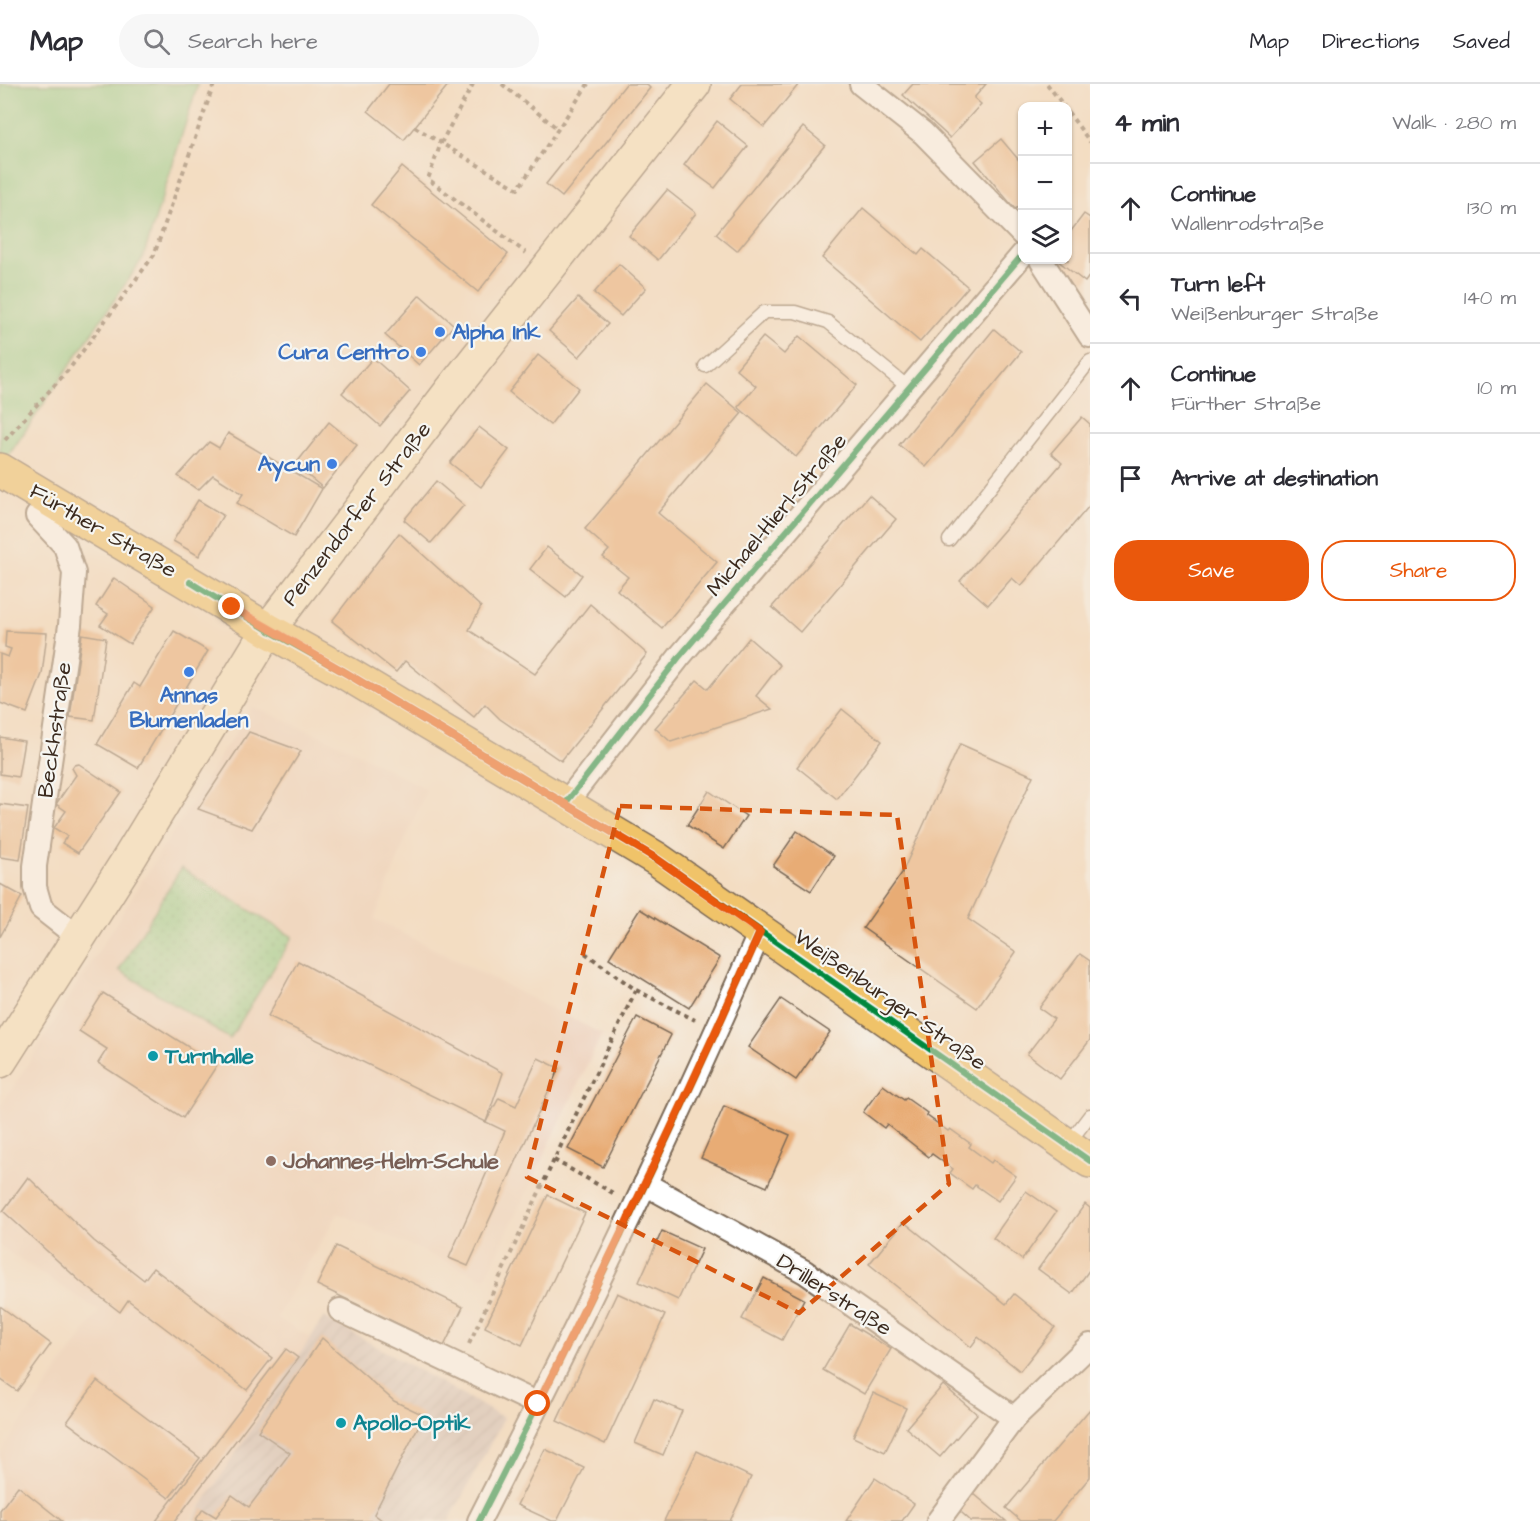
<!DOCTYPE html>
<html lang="en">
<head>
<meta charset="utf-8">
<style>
  body { margin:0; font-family:"Architects Daughter",sans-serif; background:#f7f7f7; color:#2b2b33 }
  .controls { position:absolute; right:18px; top:18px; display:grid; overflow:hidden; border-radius:12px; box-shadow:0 2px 4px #0004 }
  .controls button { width:54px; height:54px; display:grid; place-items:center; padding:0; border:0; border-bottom:2px solid #e1e1e2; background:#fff; color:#2b2b33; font:30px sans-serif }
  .stop { position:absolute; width:18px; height:18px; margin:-14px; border:4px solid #ea580c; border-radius:50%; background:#fff }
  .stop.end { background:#ea580c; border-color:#fff; box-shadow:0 2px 6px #0008 }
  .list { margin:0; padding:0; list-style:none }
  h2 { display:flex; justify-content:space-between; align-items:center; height:78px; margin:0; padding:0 24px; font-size:26px }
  h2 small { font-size:20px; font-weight:400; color:#7c7c81 }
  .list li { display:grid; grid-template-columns:39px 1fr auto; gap:18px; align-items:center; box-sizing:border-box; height:90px; padding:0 24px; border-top:2px solid #e1e1e2 }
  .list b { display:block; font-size:22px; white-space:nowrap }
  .list p { margin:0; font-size:20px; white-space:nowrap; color:#7c7c81 }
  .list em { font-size:20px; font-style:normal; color:#7c7c81 }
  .actions { display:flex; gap:12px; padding:18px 24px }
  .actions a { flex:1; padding:14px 0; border:2px solid #ea580c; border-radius:24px; text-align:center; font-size:21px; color:#ea580c }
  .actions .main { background:#ea580c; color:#fff }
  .icon { flex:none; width:33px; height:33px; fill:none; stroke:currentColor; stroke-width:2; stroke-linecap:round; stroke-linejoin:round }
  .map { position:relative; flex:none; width:1090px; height:1437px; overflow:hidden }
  header { display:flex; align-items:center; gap:36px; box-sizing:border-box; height:84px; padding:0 30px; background:#fff; border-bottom:2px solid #e1e1e2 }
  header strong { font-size:28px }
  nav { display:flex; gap:33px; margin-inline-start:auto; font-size:21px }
  .search { width:420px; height:54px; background:#f7f7f7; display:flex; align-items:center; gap:15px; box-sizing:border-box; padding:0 21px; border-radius:33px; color:#7c7c81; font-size:22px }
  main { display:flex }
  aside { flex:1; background:#fff }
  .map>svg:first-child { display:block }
  .built { fill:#eed1bb }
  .industrial { fill:url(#industrial-furrows) }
  .green { fill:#8bd08a; stroke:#637d54; stroke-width:1.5 }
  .park { fill:url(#park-dots); stroke:#637d54; stroke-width:1.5 }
  .building { fill:#e8ac75 }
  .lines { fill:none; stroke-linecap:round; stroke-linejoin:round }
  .lane-casing { stroke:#7b6957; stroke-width:15 }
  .street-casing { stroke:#7b6957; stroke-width:26 }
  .secondary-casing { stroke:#7b6957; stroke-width:36 }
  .primary-casing { stroke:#7b6957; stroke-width:36 }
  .path { stroke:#7b6957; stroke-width:4; stroke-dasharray:4.5 4.5; stroke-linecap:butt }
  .lane { stroke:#fff; stroke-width:12 }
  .street { stroke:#fff; stroke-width:22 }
  .secondary { stroke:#f9e7c3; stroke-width:33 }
  .primary { stroke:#f0c369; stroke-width:33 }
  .cycleway-casing { stroke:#f6f6f2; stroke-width:10 }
  .cycleway { stroke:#00873e; stroke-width:6 }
  .route { stroke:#ea580c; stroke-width:8 }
  .marked { fill:none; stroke:#d7540e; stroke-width:4.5; stroke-dasharray:12 8; stroke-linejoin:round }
  .shop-dot { fill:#3f7fe0; stroke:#f6f6f2; stroke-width:2 }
  .culture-dot { fill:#0f9aa8; stroke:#f6f6f2; stroke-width:2 }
  .education-dot { fill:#8d6e63; stroke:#f6f6f2; stroke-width:2 }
  .labels { text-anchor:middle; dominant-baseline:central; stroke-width:4.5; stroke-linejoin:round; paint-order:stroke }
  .shop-label { font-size:22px; font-weight:bold; fill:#366cbe; stroke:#f6f6f2; text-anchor:end }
  .street-label { font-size:22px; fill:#3b2a1e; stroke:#f6f6f2 }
  .culture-label { font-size:22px; font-weight:bold; fill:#0d838f; stroke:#f6f6f2; text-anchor:start }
  .education-label { font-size:22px; font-weight:bold; fill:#785e54; stroke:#f6f6f2; text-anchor:start }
</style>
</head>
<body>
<header>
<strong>Map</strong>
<div class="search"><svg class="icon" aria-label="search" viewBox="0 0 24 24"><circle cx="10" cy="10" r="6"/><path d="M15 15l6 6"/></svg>Search here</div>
<nav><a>Map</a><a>Directions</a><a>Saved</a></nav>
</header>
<main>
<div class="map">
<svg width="1090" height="1437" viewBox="0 0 1090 1437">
  <defs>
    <pattern id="industrial-furrows" width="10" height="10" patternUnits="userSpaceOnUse" patternTransform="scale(1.5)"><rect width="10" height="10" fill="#cfc0ba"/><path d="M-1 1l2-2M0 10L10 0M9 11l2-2" fill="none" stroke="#b3a59f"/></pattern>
    <pattern id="park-dots" width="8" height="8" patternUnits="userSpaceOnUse" patternTransform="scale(1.5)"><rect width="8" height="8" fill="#8bd08a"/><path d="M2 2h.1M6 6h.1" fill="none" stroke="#73a970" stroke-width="1.8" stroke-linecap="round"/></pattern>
  </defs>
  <rect width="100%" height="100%" fill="#f6f6f2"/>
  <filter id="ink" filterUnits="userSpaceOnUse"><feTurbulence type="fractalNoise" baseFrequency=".0167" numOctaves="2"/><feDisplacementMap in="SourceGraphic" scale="12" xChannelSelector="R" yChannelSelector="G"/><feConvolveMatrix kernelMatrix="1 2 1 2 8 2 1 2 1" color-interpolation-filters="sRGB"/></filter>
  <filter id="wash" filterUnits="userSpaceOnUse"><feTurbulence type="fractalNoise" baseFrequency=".008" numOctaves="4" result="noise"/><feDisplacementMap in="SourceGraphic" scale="24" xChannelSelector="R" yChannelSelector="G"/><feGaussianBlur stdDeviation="1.35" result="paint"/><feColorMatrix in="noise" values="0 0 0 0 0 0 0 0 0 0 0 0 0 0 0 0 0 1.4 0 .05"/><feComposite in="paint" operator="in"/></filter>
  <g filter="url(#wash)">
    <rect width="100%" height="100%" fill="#f3ddc2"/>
    <polygon class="built" points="252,622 346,663 426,705 374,835 602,950 485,1195 338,1129 276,1234 317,1257 190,1437 0,1437 0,1370 99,1227 0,1162 0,1024"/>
    <polygon class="industrial" points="324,1233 504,1334 449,1437 192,1437"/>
    <polygon class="green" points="0,0 198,0 143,174 0,384"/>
    <polygon class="park" points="181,784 293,853 230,955 119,886"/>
    <g id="blocks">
      <g class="building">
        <polygon points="389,0 449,0 404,56 368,27"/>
        <polygon points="626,0 646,0 650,4 562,113 546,100"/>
        <polygon points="742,0 799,0 764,43 730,15"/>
        <polygon points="913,0 986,0 974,14 981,20 950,54 903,11"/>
        <polygon points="717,37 748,62 715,104 684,81"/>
        <polygon points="803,43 825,61 737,167 716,150"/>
        <polygon points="1001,55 1023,81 1023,119 1015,125 975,77"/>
        <polygon points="402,83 508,170 478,208 371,121"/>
        <polygon points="667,106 696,129 658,176 629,152"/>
        <polygon points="863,124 918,171 923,165 968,203 920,258 822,174"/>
        <polygon points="1084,130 1090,134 1090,191 1085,198 1057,176 1068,176 1068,151"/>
        <polygon points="619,180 646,204 621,232 594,209"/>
        <polygon points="420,211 454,241 419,281 385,251"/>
        <polygon points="578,214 608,240 579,273 549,247"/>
        <polygon points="994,245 1021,268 926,383 899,361"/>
        <polygon points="799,252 857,301 796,373 738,323 756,302 736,285 763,253 784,270"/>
        <polygon points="538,271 579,304 550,341 509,308"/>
        <polygon points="373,274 410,307 380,342 342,309"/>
        <polygon points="707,300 742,329 658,429 717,478 662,544 617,506 628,493 603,473 609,466 585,445"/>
        <polygon points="1082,333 1090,340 1090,421 1021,502 1012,494 988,521 960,497 1062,379 1051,369"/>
        <polygon points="329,338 357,361 323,404 295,381"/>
        <polygon points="479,343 509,366 481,403 450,379"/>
        <polygon points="228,349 322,405 294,453 237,419 243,410 213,391 198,406 178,392 209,358 219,364"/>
        <polygon points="436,397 464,421 431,459 404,436"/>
        <polygon points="869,411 896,435 800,548 772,523"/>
        <polygon points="198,416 223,431 199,472 173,457"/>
        <polygon points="399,449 481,523 469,546 535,590 590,520 647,570 561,677 500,635 485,620 474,633 405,577 396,588 332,537"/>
        <polygon points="547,463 582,491 566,513 530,485"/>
        <polygon points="114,494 155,522 130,560 100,541 108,530 96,522"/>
        <polygon points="6,547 47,549 42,590 27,629 0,619 0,570 8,573 11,565 5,563"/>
        <polygon points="174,547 208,567 138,684 97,660 134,599 140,603"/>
        <polygon points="82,550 106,554 94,636 70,633"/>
        <polygon points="749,554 780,581 756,612 772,625 671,658 655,644 697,596 708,605"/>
        <polygon points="842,625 882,657 837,715 797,683"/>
        <polygon points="249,648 301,667 252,745 198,725"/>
        <polygon points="0,653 24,657 18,693 0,690"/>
        <polygon points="960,660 1033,692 968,835 1016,868 977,924 863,844 902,789"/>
        <polygon points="79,680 121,708 78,769 62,759 67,752 54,744 66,727 56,720 76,691 72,684 74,681"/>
        <polygon points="709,707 746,732 724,765 687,741"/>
        <polygon points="0,720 28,724 20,776 0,773"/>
        <polygon points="797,747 834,772 811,807 773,782"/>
        <polygon points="0,800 22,812 0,853"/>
        <polygon points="640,825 720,874 689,924 609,874"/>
        <polygon points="1080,870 1090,877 1090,956 1060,995 1027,970 1054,935 1039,924"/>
        <polygon points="298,877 503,989 486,1038 268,932"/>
        <polygon points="103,909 217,981 183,1034 98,979 107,965 79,947"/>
        <polygon points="781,915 830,948 796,996 748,963"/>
        <polygon points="637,933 671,951 603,1083 568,1065"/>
        <polygon points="538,974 559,984 468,1182 449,1174 505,1047 486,1038 499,1014 516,1022"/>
        <polygon points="883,1001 904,1016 906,1014 916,1021 927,1029 926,1031 948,1047 950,1045 960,1052 971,1060 969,1063 991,1079 993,1076 1016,1092 998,1117 975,1101 972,1105 950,1089 953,1085 932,1070 929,1073 887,1040 884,1044 863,1028"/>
        <polygon points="724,1022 790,1051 767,1103 701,1074"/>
        <polygon points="28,1093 94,1157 144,1196 153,1184 272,1274 247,1306 128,1216 120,1228 81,1198 3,1127"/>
        <polygon points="1026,1107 1056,1128 1022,1176 993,1154"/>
        <polygon points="548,1111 585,1129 522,1261 485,1243"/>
        <polygon points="1085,1120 1090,1124 1090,1185 1072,1210 1038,1185"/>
        <polygon points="904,1138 1006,1220 1014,1210 1055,1243 1020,1287 978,1253 971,1263 869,1180"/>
        <polygon points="662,1147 702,1165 678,1216 639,1198"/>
        <polygon points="336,1162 463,1223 444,1262 317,1201"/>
        <polygon points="764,1194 804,1215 782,1256 742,1235"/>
        <polygon points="617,1209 665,1231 605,1360 557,1337"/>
        <polygon points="0,1222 51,1260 17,1307 0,1295"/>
        <polygon points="850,1240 891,1265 864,1310 823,1286"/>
        <polygon points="322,1254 394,1317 424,1331 374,1430 383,1437 195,1437 203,1425 216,1433 232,1411 249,1423 290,1369 258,1347"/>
        <polygon points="286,1265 298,1274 175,1437 156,1437"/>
        <polygon points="97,1297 200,1374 169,1414 67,1338"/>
        <polygon points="943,1301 977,1330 940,1373 906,1344"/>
        <polygon points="873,1309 906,1324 885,1368 853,1353"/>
        <polygon points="654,1315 682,1327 663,1371 635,1359"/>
        <polygon points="1090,1325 1090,1393 1053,1437 1021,1437 1006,1424"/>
        <polygon points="545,1365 584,1384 557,1437 552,1437 517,1421"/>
        <polygon points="697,1367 751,1393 730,1437 664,1437"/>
        <polygon points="875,1394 914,1420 902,1437 846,1437"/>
        <polygon points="18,1402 62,1437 0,1437 0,1426"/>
        <polygon points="967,1404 1006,1437 971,1437 953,1421"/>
      </g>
    </g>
  </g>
  <g filter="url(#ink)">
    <use href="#blocks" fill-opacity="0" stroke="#7b6957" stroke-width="1.5"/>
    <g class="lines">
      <defs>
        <g id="lane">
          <polyline points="705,282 764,228 795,228 828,238 909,304"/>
          <polyline points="949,456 1090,277"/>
          <polyline points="1068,1060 1090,1031"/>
        </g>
        <g id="street">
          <polyline points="861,0 923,49 1023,151"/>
          <polyline points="1041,176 1090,252"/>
          <polyline points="37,432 65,462 74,489 70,541 35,782 35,803 41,824 78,853"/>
          <polyline points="565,720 680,572 1023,170"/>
          <polyline points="645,1100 805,1188 1014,1334"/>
          <polyline points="340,1226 538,1320"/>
          <path d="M479 1437C578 1243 673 1048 760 848"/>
          <polyline points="938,1437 1014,1334 1090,1261"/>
        </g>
        <polyline id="secondary" points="0,977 127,778 268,546 451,307 694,0"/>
        <polyline id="primary" points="0,386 268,546 346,589 657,775 1090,1077"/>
      </defs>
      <use href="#lane" class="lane-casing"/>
      <use href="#street" class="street-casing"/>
      <use href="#secondary" class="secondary-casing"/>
      <use href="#primary" class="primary-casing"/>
      <g class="path">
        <polyline points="473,0 441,59 518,105 588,0"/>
        <polyline points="502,0 558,45"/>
        <polyline points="1047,0 1064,22"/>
        <polyline points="1068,28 1090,58"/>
        <polyline points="415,43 441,59 428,95 526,169"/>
        <polyline points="5,356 70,284 154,171 214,0"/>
        <polyline points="585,869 636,906 695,936"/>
        <polyline points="554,1076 613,1109"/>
        <polyline points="469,1260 554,1076 636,906"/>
      </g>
      <use href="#lane" class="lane"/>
      <use href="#street" class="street"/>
      <use href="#secondary" class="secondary"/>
      <use href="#primary" class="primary"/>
      <defs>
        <g id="cycleway">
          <polyline points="190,498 268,546 346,589 657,775 1090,1077"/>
          <polyline points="565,720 680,572 1023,170"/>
          <path d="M479 1437C578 1243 673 1048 760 848"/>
        </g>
      </defs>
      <use href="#cycleway" class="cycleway-casing"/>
      <use href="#cycleway" class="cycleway"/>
    </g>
  </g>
  <g class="lines" filter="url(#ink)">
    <path class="route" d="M232 523 346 589 657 775 760 848C690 1008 615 1164 538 1320"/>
  </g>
  <path d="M0 0H1090V1437H0ZM620 722 897 731 949 1100 799 1229 527 1093Z" fill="#f3ddc2" fill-opacity=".55" fill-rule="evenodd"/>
  <path class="marked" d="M620 722 897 731 949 1100 799 1229 527 1093Z"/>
  <g class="shop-dot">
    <circle cx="440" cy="248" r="6"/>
    <circle cx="421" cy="268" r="6"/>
    <circle cx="332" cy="380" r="6"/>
    <circle cx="189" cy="588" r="6"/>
  </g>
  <g class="culture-dot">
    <circle cx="153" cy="972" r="6"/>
    <circle cx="341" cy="1339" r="6"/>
  </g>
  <circle class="education-dot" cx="271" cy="1077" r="6"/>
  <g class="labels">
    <g class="shop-label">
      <text x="452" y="248" text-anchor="start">Alpha Ink</text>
      <text x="409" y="268">Cura Centro</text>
      <text x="320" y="380">Aycun</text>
      <text x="189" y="611" text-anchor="middle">Annas<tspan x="189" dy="25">Blumenladen</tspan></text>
    </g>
    <g class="street-label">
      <text transform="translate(357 430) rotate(-52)">Penzendorfer Straße</text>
      <text transform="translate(777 431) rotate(-50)">Michael-Hierl-Straße</text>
      <text transform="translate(103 447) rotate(30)">Fürther Straße</text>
      <text transform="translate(55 646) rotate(-82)">Beckhstraße</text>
      <text transform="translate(890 916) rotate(35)">Weißenburger Straße</text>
      <text transform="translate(834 1211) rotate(33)">Drillerstraße</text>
    </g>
    <g class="culture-label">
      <text x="165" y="972">Turnhalle</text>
      <text x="353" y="1339">Apollo-Optik</text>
    </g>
    <g class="education-label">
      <text x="283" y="1077">Johannes-Helm-Schule</text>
    </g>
  </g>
</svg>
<div class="controls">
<button>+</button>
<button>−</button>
<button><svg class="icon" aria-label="layers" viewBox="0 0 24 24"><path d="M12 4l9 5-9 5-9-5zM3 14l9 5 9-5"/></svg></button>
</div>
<div class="stop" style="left:538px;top:1320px"></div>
<div class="stop end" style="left:232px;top:523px"></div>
</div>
<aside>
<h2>4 min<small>Walk · 280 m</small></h2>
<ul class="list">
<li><svg class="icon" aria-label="ahead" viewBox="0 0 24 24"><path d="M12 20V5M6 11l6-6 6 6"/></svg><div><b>Continue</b><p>Wallenrodstraße</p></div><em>130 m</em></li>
<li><svg class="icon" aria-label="left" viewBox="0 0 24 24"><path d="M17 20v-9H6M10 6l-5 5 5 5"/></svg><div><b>Turn left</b><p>Weißenburger Straße</p></div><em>140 m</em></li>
<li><svg class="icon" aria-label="ahead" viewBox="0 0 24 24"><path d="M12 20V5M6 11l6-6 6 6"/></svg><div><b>Continue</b><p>Fürther Straße</p></div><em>10 m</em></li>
<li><svg class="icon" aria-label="arrive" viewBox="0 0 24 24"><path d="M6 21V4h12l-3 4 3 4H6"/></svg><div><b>Arrive at destination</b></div></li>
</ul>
<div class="actions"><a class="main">Save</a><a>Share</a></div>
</aside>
</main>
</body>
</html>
